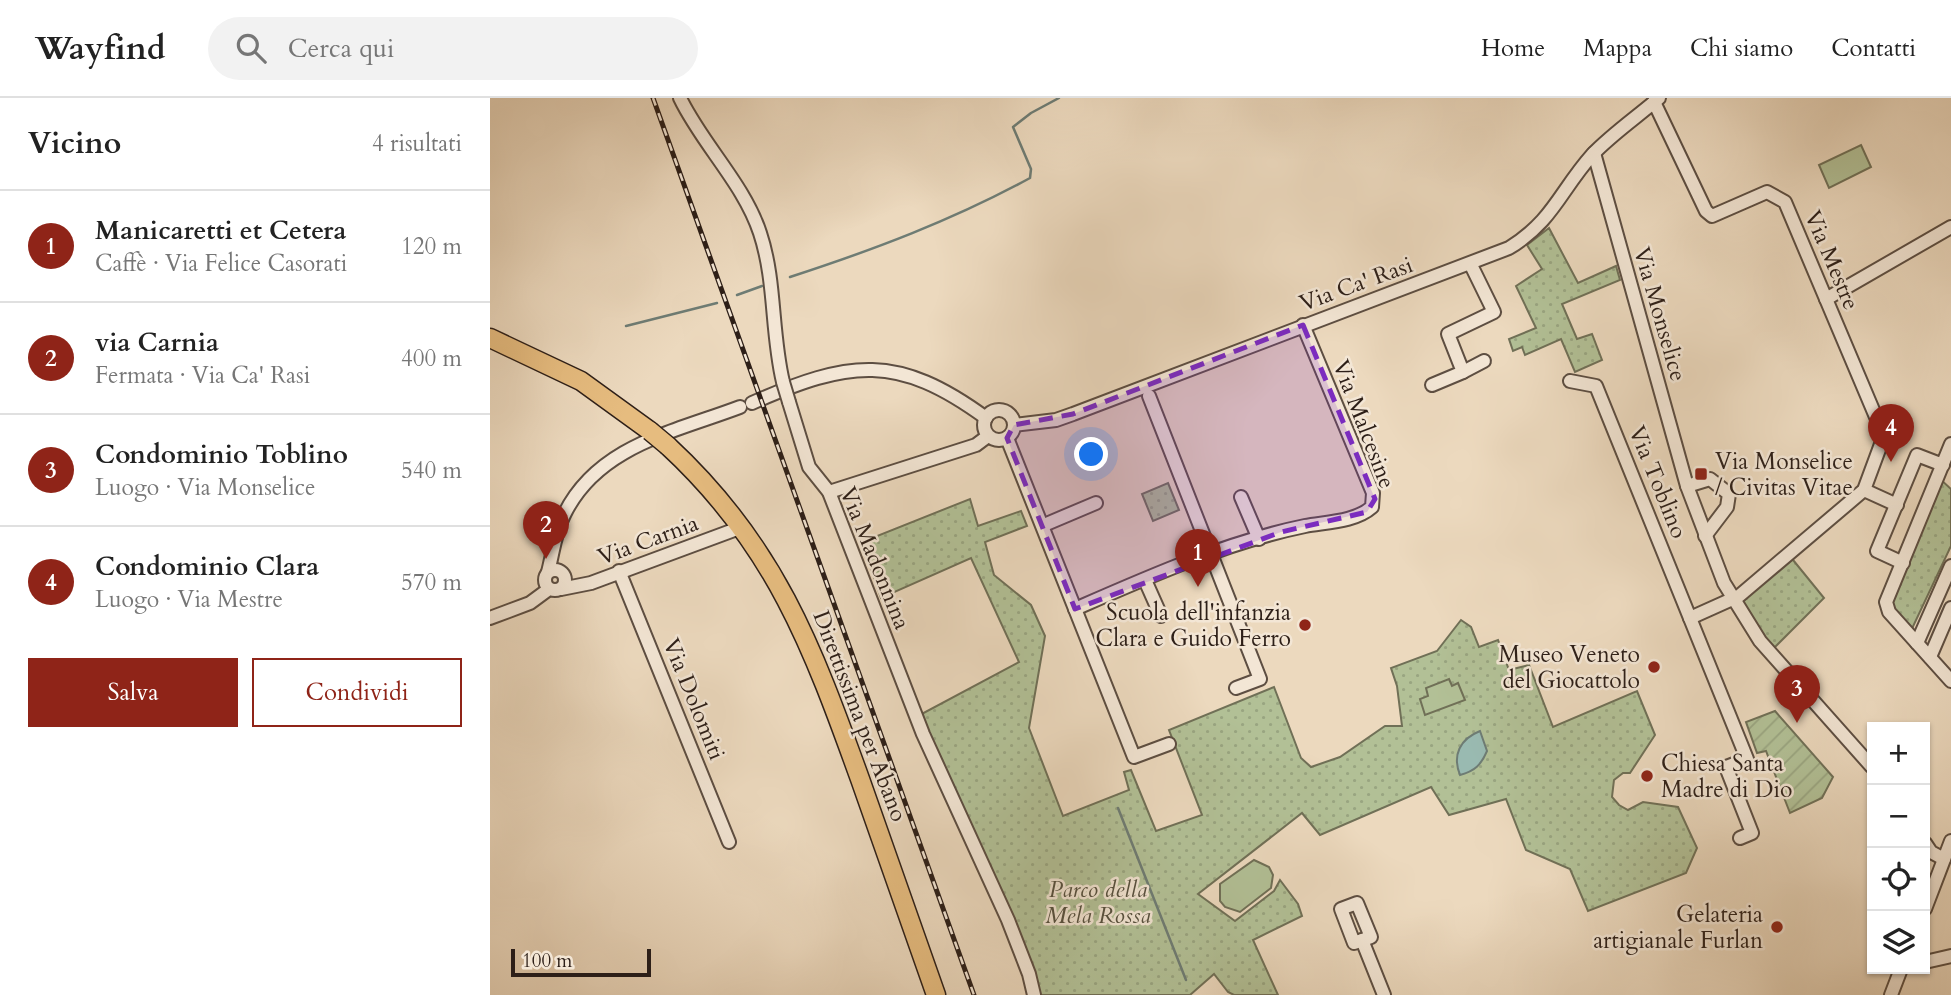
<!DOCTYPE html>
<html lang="it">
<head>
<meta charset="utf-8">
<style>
  body { margin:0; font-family:Cardo,serif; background:#f2f2f2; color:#222 }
  .controls { position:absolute; right:21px; bottom:21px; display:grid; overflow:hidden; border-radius:0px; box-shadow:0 2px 5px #0004 }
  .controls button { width:63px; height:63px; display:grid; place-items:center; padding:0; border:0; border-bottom:2px solid #e0e0e0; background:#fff; color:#222; font:35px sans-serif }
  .scale { position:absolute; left:21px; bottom:18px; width:140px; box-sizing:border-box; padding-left:7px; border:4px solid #2d1f18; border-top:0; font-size:19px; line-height:24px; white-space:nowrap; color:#2d1f18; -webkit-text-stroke:5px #f3e6d5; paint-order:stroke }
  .you { position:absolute; left:602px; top:357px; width:24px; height:24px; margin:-18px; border:5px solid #fff; border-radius:50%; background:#1a73e8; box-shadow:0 0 0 10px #1a73e833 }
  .badge { display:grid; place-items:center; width:46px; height:46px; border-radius:50%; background:#8f2418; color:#fff; font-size:23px; font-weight:700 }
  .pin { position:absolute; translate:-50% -58px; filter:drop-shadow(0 2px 4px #0008) }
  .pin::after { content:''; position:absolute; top:37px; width:24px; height:21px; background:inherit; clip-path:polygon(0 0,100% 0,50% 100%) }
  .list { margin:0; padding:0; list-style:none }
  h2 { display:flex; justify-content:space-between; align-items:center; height:91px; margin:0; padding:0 28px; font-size:30px }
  h2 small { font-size:23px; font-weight:400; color:#767676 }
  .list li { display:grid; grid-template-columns:46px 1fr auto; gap:21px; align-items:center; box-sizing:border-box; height:112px; padding:0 28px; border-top:2px solid #e0e0e0 }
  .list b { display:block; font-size:26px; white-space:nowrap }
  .list p { margin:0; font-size:23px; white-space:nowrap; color:#767676 }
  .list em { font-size:23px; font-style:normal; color:#767676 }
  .actions { display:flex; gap:14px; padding:21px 28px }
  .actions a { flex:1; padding:16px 0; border:2px solid #8f2418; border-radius:0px; text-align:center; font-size:24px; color:#8f2418 }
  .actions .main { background:#8f2418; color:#fff }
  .icon { flex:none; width:38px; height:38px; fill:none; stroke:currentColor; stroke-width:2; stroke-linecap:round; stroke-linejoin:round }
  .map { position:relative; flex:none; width:1461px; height:897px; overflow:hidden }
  header { display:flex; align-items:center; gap:42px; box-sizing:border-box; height:98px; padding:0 35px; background:#fff; border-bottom:2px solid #e0e0e0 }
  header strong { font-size:33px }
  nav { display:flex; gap:38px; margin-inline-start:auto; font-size:24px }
  .search { width:490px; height:63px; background:#f2f2f2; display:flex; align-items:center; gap:18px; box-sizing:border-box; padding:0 24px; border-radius:38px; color:#767676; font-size:26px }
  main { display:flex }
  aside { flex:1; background:#fff }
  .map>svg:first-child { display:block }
  .park { fill:url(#park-dots); stroke:#707057; stroke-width:2 }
  .garden { fill:url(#garden-furrows); stroke:#707057; stroke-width:2 }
  .pitch { fill:#b2c096; stroke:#707057; stroke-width:2 }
  .water { fill:#99bab1; stroke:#6e7c74; stroke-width:2 }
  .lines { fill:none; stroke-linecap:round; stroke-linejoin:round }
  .stream { stroke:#6e7c74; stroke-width:2.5 }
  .minor-casing { stroke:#5d4e42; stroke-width:16 }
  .highway-casing { stroke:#2d1f18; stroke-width:21 }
  .minor { stroke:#f3e6d5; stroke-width:12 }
  .highway { stroke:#e6bc7f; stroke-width:18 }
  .rail-casing { stroke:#2d1f18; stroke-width:5 }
  .rail { stroke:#f3e6d5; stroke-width:2.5; stroke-dasharray:8; stroke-linecap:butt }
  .minor-bridge-casing { stroke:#5d4e42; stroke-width:16; stroke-linecap:butt }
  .highway-bridge-casing { stroke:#2d1f18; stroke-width:21; stroke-linecap:butt }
  .minor-bridge { stroke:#f3e6d5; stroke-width:12 }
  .highway-bridge { stroke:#e6bc7f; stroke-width:18 }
  .marked { fill:#7b2cbf; fill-opacity:0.2; stroke:#7b2cbf; stroke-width:5; stroke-dasharray:14 9; stroke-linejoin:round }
  .poi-dot { fill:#8f2418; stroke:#f3e6d5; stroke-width:2.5 }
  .labels { text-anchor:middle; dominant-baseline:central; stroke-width:5; stroke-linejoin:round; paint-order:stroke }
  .street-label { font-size:23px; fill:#2d1f18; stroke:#f3e6d5 }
  .poi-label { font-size:23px; fill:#2d1f18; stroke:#f3e6d5; text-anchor:end }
  .park-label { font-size:23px; font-style:italic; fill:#554f3e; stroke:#f3e6d5 }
</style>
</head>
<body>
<header>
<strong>Wayfind</strong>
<div class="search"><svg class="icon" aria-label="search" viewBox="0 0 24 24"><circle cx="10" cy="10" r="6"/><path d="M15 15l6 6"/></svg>Cerca qui</div>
<nav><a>Home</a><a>Mappa</a><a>Chi siamo</a><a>Contatti</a></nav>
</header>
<main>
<aside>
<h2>Vicino<small>4 risultati</small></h2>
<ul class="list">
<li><span class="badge">1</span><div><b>Manicaretti et Cetera</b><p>Caffè · Via Felice Casorati</p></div><em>120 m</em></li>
<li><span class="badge">2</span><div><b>via Carnia</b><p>Fermata · Via Ca' Rasi</p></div><em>400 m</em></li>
<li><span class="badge">3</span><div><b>Condominio Toblino</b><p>Luogo · Via Monselice</p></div><em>540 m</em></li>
<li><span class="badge">4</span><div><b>Condominio Clara</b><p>Luogo · Via Mestre</p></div><em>570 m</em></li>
</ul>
<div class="actions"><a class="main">Salva</a><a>Condividi</a></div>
</aside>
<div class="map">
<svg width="1461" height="897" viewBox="0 0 1461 897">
  <defs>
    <pattern id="park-dots" width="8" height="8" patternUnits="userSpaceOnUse" patternTransform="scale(1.75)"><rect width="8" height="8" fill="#b2c096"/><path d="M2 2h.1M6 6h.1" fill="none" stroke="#99a581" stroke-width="1.8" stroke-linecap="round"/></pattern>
    <pattern id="garden-furrows" width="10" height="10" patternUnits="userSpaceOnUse" patternTransform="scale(1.75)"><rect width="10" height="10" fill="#b2c096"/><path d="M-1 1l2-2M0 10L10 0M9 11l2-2" fill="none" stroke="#99a581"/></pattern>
  </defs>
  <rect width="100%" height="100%" fill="#ecd9be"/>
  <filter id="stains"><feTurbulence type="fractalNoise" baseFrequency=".00286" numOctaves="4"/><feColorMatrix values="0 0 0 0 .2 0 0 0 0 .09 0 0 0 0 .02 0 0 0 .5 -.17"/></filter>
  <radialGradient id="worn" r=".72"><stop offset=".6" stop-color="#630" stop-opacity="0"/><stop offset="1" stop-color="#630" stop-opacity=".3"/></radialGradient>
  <g class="park">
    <polygon points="1059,130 1088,185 1126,168 1130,182 1072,206 1087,241 1102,236 1112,262 1085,274 1071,241 1035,257 1032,249 1023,253 1019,241 1046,230 1026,188 1052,171 1037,147"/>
    <polygon points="1448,379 1461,391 1461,448 1419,537 1399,514 1413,465"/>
    <polygon points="678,385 689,412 663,423 652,396"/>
    <polygon points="480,401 488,428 531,413 537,428 495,444 504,477 541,507 555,538 539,630 573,718 639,692 634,674 641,672 666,733 712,717 679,632 784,589 811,660 821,669 850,659 895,628 912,628 907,588 901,570 947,553 971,522 981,529 989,549 1008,542 1019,572 1039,567 1063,629 1147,593 1165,637 1140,675 1133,675 1124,682 1122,699 1129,707 1138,712 1153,704 1188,709 1207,750 1196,775 1098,813 1080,771 1036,752 1016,701 959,717 941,689 830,737 812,715 708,796 745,823 784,793 790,782 808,806 812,818 763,842 788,897 744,897 738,894 724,876 700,897 543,897 426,619 529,564 481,460 391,500 372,444"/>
    <polygon points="1299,457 1334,500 1280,554 1243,501"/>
  </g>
  <polygon class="garden" points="1285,613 1343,679 1332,700 1300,715 1276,653 1267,655 1256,624"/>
  <g class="pitch">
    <polygon points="1371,47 1381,69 1339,90 1329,67"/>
    <polygon points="959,581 962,588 968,585 975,602 935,617 930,601 938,598 936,590"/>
    <polygon points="764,762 779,769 783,777 781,790 750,814 735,809 730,803 730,786"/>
  </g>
  <path class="water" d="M990 633 997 653C991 667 985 673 970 677 962 657 970 641 990 633Z"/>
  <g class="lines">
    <g class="stream">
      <path d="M300 179C383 152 463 122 540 80L541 71 523 29 541 15 569 0"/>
      <polyline points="247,197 272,188"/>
      <polyline points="136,228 227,205"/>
      <polyline points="628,710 696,882"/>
    </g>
    <defs>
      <g id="minor">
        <path d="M190 0C212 46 254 86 270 135 286 183 281 234 293 284"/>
        <polyline points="1164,4 1216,113 1222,118 1277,94 1295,104 1394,338 1374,392 1249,498 1200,520"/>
        <polyline points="1104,55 1197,388 1234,485 1270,543 1382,669"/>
        <polyline points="1336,201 1461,129"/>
        <polyline points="973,274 994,263"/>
        <polyline points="1080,283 1106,288 1251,646 1257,661 1236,669 1262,735 1250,740"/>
        <polyline points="942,287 973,274 958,236 1004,214 981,167"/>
        <polyline points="659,298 770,581 746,590"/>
        <polyline points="299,304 319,369 339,394 433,636 518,822 539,876 544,897"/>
        <path d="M262 305C360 262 407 255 496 320"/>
        <circle cx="509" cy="327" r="15"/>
        <path d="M524 327 566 322 583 316 1019 150C1063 123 1070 93 1102 57 1122 36 1147 19 1169 0"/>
        <polyline points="517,340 644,659 679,646"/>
        <polyline points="1461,346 1396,504 1399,514 1461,583"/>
        <polyline points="1197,388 1220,381 1239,396 1237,409 1215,438"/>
        <polyline points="1374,392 1407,407"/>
        <polyline points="339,394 486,347 498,338"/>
        <polyline points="751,399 769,441"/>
        <polyline points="554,427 606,405"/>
        <polyline points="1413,465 1387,453 1427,357 1453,367"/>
        <circle cx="65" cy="482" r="10"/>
        <polyline points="129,473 239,744"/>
        <path d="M58 474C63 455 65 434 74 417 107 348 184 334 250 309"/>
        <polyline points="655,482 671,518"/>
        <polyline points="71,491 101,485 244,432"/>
        <path d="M585 511C658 479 737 444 815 428 836 424 865 424 882 409L883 395 813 227"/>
        <polyline points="0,520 40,505 59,491"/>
        <polyline points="1427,545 1461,468"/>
        <polyline points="1440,559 1461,510"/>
        <polyline points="1435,745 1441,754 1454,761"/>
        <polygon points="867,805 881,839 864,845 851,811"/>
        <polyline points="1435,811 1461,743"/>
        <polyline points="872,842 894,897"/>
        <polyline points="1435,864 1461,858"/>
        <polyline points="1401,897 1411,871"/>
      </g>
      <g id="highway">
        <polyline points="0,240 91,283 160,333"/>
        <path d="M178 348C285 447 322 548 370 681 395 753 420 825 446 897"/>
      </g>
    </defs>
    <use href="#minor" class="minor-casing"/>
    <use href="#highway" class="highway-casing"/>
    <use href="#minor" class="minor"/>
    <use href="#highway" class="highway"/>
    <defs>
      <polyline id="rail" points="163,0 484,897"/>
    </defs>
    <use href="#rail" class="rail-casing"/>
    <use href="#rail" class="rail"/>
    <defs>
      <polyline id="minor-bridge" points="293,284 299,304"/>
      <polyline id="highway-bridge" points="160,333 178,348"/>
    </defs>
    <use href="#minor-bridge" class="minor-bridge-casing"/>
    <use href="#highway-bridge" class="highway-bridge-casing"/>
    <use href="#minor-bridge" class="minor-bridge"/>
    <use href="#highway-bridge" class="highway-bridge"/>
  </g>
  <path class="marked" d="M813 227 885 401 877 414 791 434 585 511 517 340 524 327 583 316Z"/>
  <g class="poi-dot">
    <rect x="1204" y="369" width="14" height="14" rx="3.5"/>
    <circle cx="815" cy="527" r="7"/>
    <circle cx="1164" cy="569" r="7"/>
    <circle cx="1157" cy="678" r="7"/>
    <circle cx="1287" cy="829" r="7"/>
  </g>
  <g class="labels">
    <g class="street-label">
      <text transform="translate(1342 162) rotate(67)">Via Mestre</text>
      <text transform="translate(866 186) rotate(-20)">Via Ca' Rasi</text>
      <text transform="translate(1170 216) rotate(74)">Via Monselice</text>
      <text transform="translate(874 326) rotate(69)">Via Malcesine</text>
      <text transform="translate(1168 384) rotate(68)">Via Toblino</text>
      <text transform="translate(158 442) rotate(-20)">Via Carnia</text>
      <text transform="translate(385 460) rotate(68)">Via Madonnina</text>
      <text transform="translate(204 601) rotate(68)">Via Dolomiti</text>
      <text transform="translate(370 618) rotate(69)">Direttissima per Abano</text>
    </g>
    <g class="poi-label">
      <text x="1225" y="363" text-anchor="start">Via Monselice<tspan x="1225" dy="26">/ Civitas Vitae</tspan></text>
      <text x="801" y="514">Scuola dell'infanzia<tspan x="801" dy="26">Clara e Guido Ferro</tspan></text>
      <text x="1150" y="556">Museo Veneto<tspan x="1150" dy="26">del Giocattolo</tspan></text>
      <text x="1171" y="665" text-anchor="start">Chiesa Santa<tspan x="1171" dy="26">Madre di Dio</tspan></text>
      <text x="1273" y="816">Gelateria<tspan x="1273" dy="26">artigianale Furlan</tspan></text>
    </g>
    <g class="park-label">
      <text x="608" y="791">Parco della<tspan x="608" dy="26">Mela Rossa</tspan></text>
    </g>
  </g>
  <rect width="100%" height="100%" filter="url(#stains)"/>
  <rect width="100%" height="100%" fill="url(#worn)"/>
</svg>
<div class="controls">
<button>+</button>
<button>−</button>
<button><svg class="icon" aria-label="locate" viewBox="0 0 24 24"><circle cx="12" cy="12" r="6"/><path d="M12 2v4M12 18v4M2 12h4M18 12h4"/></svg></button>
<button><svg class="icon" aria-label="layers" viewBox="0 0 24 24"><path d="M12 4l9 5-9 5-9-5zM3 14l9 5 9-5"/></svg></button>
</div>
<div class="scale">100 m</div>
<div class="you"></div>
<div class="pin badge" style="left:708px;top:489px">1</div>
<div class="pin badge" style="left:56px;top:461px">2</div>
<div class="pin badge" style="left:1307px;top:625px">3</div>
<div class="pin badge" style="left:1401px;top:364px">4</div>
</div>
</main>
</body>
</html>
